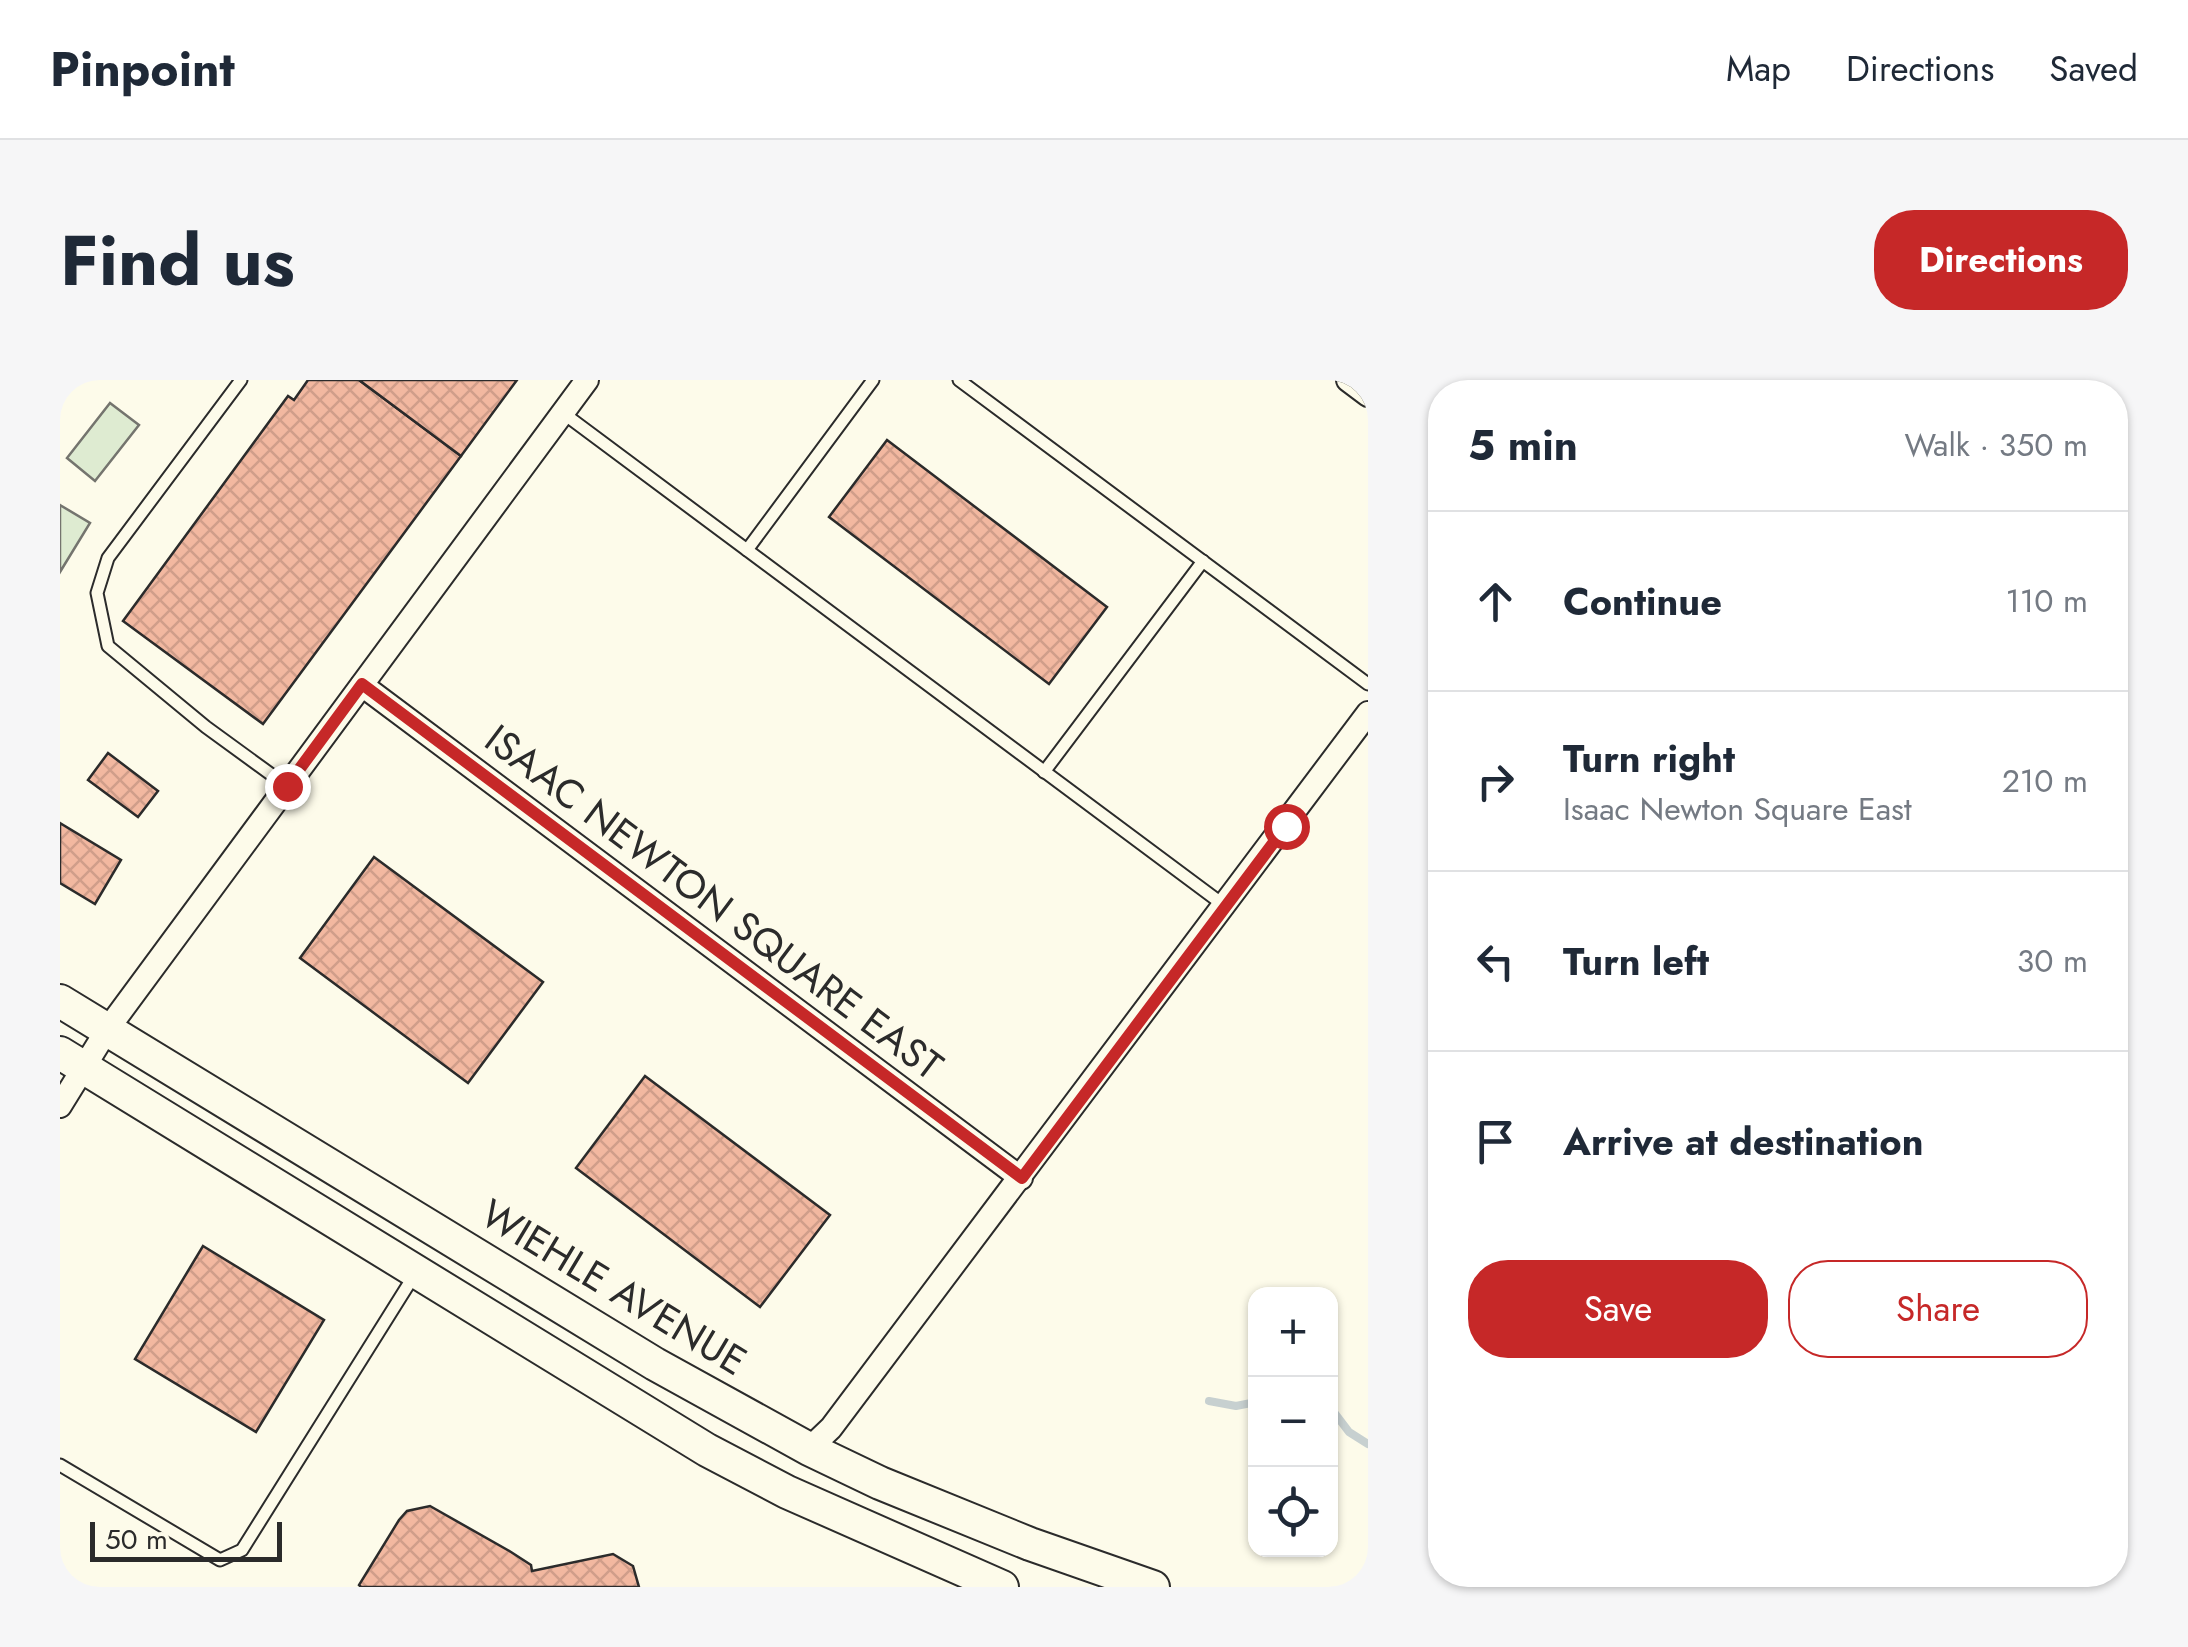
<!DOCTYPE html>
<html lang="en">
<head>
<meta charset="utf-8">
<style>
  body { margin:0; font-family:Jost,sans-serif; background:#f6f6f7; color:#1f2937 }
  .controls { position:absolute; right:30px; bottom:30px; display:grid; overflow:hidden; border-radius:20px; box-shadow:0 2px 8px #0004 }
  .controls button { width:90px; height:90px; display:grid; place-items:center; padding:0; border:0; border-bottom:2px solid #e0e1e3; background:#fff; color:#1f2937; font:50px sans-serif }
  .scale { position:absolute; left:30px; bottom:25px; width:192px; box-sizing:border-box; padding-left:10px; border:5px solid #2b2b2b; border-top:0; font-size:28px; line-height:35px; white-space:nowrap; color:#2b2b2b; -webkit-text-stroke:8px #fdfbea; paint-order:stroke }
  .stop { position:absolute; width:30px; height:30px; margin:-22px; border:8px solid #c62828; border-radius:50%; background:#fff }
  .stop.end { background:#c62828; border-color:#fff; box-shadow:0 2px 10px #0008 }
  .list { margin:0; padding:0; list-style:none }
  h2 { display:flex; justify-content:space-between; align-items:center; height:130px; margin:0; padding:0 40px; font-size:42px }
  h2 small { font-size:32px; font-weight:400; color:#747a83 }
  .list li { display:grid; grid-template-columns:65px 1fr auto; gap:30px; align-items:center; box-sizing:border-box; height:180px; padding:0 40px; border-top:2px solid #e0e1e3 }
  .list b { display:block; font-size:38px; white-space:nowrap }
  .list p { margin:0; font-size:32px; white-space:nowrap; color:#747a83 }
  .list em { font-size:32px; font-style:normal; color:#747a83 }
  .actions { display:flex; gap:20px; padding:30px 40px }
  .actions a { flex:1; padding:22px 0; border:2px solid #c62828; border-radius:40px; text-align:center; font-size:35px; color:#c62828 }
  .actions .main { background:#c62828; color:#fff }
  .icon { flex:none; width:55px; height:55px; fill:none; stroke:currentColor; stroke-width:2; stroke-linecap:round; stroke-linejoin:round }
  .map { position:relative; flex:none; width:1308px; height:1207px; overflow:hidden; border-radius:40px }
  header { display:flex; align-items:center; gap:60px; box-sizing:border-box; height:140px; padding:0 50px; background:#fff; border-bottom:2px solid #e0e1e3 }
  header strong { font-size:48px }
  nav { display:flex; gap:55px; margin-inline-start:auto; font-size:35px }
  .intro { display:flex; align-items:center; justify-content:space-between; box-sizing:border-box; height:240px; padding:0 60px }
  h1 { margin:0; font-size:70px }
  .button { padding:25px 45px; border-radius:40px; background:#c62828; color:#fff; font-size:35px; font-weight:700 }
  main { display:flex; gap:60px; padding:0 60px }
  aside { flex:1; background:#fff; border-radius:40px; box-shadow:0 2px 8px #0004 }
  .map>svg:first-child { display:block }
  .garden { fill:#deebd1; stroke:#74746e; stroke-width:2.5 }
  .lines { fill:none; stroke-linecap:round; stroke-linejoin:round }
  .stream { stroke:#c7d0d0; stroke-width:8 }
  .building { fill:url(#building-cross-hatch); stroke:#2b2b2b; stroke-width:2.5 }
  .lane-casing { stroke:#2b2b2b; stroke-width:15 }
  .street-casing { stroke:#2b2b2b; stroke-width:26 }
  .secondary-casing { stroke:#2b2b2b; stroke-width:36 }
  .lane { stroke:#fdfbea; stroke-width:11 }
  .street { stroke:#fdfbea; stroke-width:22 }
  .secondary { stroke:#fdfbea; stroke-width:32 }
  .route { stroke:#c62828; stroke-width:12 }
  .labels { text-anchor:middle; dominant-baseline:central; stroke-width:8; stroke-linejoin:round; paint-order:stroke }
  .street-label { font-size:40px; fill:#2b2b2b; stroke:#fdfbea }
</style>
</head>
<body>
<header>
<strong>Pinpoint</strong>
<nav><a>Map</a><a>Directions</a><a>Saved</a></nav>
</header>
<div class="intro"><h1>Find us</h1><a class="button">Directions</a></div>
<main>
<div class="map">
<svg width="1308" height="1207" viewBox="0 0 1308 1207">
  <defs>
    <pattern id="building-cross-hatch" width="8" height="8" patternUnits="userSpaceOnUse" patternTransform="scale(2.5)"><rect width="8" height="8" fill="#f2b8a0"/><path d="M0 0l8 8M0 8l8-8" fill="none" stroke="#d09e8a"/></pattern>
  </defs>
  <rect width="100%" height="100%" fill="#fdfbea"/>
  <g class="garden">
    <polygon points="50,23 79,45 35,101 7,78"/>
    <polygon points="0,125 30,143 0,192"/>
  </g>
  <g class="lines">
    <g class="stream">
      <polyline points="1149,1021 1176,1026 1196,1022"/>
      <polyline points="1270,1027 1289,1052 1308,1064"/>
    </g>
  </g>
  <g class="building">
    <polygon points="248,0 299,0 401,76 203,344 63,241 228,16 234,20"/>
    <polygon points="299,0 457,0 401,76"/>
    <polygon points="827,60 1047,227 989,304 769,137"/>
    <polygon points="48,373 98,411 78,437 28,400"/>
    <polygon points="0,443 61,480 35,524 0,503"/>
    <polygon points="314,477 483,602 408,703 240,578"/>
    <polygon points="585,696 770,835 700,927 516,788"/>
    <polygon points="143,866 264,940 196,1052 75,979"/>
    <polygon points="370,1126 451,1172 471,1185 472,1191 553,1174 573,1186 579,1207 301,1207 299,1205 339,1140 347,1131"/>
  </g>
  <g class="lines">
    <defs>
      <g id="lane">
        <polyline points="181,0 48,178 37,213 48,266 146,347 227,406"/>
        <polyline points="899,0 1308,304"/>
        <polyline points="503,33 1165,526"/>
        <polyline points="687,170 813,0"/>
        <polyline points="984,392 1143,181"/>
        <polyline points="0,1085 160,1180 182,1170 355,894"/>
      </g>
      <g id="street">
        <polyline points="1288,0 1308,15"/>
        <polyline points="302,305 961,798"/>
        <polyline points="0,726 47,650 527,0"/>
        <polyline points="749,1069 771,1048 1308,333"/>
      </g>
      <g id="secondary">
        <polyline points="0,621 595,984 749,1069 820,1103 970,1164 1093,1207"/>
        <polyline points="0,673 647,1070 727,1112 942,1207"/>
      </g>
    </defs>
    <use href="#lane" class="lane-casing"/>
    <use href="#street" class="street-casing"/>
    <use href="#secondary" class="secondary-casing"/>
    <use href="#lane" class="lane"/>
    <use href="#street" class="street"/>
    <use href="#secondary" class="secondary"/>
  </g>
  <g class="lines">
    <polyline class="route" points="227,406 302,304 962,798 1226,446"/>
  </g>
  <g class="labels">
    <g class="street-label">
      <text transform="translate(654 522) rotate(37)">ISAAC NEWTON SQUARE EAST</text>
      <text transform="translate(554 907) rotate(31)">WIEHLE AVENUE</text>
    </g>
  </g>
</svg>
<div class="controls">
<button>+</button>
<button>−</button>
<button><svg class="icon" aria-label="locate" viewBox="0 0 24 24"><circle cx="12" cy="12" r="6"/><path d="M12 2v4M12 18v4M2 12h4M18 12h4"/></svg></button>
</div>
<div class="scale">50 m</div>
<div class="stop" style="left:1226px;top:446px"></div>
<div class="stop end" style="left:227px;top:406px"></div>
</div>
<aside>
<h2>5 min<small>Walk · 350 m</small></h2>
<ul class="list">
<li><svg class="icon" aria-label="ahead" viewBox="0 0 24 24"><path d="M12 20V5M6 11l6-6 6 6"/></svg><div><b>Continue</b></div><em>110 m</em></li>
<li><svg class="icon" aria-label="right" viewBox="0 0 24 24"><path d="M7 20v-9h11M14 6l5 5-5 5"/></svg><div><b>Turn right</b><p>Isaac Newton Square East</p></div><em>210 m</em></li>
<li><svg class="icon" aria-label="left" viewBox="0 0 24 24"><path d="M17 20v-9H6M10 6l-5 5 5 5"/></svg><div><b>Turn left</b></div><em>30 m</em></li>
<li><svg class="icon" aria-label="arrive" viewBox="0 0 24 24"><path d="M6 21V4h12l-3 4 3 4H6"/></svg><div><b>Arrive at destination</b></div></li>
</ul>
<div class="actions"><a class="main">Save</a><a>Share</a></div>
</aside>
</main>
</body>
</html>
